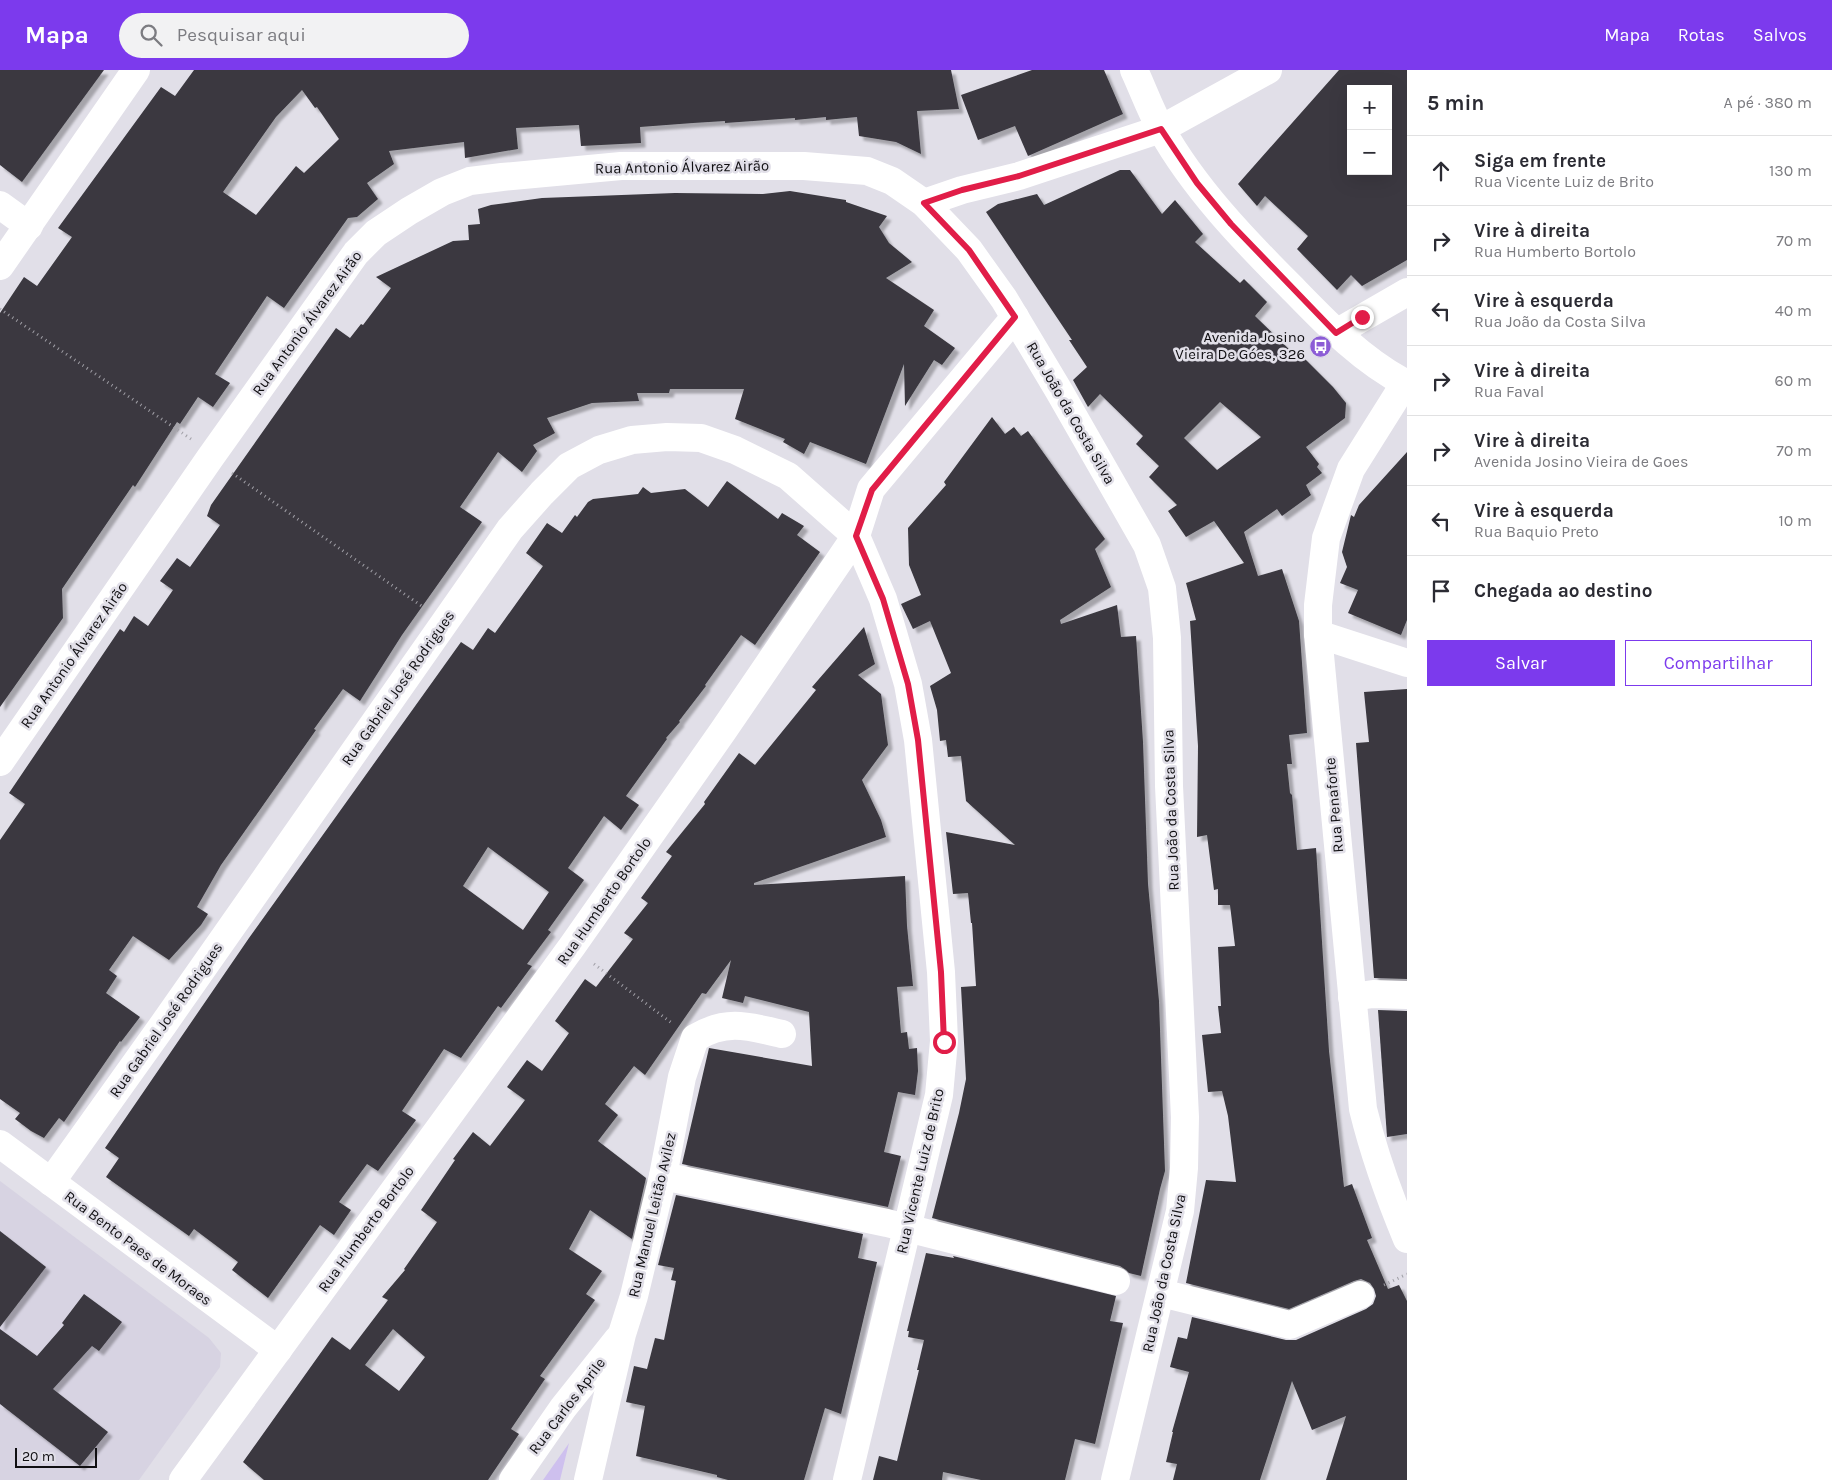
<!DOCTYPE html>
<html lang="pt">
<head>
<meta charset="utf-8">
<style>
  body { margin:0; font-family:Karla,sans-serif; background:#f2f2f3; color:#2b2b33 }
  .controls { position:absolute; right:15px; top:15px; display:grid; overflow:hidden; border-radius:0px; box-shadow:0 5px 20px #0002 }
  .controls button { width:45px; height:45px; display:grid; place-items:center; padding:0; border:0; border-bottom:1px solid #e1e1e2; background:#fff; color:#2b2b33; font:25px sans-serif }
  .scale { position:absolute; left:15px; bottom:12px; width:82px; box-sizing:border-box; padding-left:5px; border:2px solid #100f12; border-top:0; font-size:14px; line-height:18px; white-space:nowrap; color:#100f12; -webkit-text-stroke:4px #e1dfe8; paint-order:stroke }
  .stop { position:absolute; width:15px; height:15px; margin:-11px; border:4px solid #e11d48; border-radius:50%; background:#fff }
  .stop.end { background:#e11d48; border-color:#fff; box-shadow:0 1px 5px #0008 }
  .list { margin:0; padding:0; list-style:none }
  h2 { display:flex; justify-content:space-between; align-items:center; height:65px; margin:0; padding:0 20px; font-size:21px }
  h2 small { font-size:16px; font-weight:400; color:#7c7c81 }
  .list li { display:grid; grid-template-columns:32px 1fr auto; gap:15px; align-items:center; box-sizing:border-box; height:70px; padding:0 20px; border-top:1px solid #e1e1e2 }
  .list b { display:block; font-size:19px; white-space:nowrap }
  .list p { margin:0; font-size:16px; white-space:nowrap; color:#7c7c81 }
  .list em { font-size:16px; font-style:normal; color:#7c7c81 }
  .actions { display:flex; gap:10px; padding:15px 20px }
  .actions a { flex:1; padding:11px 0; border:1px solid #7c3aed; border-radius:0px; text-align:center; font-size:18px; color:#7c3aed }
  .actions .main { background:#7c3aed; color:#fff }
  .icon { flex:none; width:28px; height:28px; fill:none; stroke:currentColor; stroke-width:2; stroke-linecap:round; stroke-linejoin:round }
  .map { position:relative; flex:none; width:1407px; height:1410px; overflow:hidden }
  header { display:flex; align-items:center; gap:30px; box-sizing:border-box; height:70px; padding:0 25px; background:#7c3aed; color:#fff }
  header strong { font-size:24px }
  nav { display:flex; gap:28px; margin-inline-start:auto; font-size:18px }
  .search { width:350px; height:45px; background:#f2f2f3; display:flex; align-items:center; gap:12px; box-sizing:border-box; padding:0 18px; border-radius:28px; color:#7c7c81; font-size:19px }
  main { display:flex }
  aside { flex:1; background:#fff }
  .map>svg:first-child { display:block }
  .built { fill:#d7d3e2 }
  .green { fill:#cec0ee }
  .building { fill:#3a383f; fill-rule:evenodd; filter:url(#shadow) }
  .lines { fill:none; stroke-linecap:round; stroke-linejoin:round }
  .path { stroke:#a09fa6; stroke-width:3; stroke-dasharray:1 4; stroke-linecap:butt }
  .minor { stroke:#fff; stroke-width:28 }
  .route { stroke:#e11d48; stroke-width:6 }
  .labels { text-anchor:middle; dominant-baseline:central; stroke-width:5; stroke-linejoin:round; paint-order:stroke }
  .street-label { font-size:15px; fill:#100f12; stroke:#e1dfe8 }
  .poi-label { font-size:15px; fill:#100f12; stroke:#e1dfe8; text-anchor:end }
</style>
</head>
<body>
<header>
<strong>Mapa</strong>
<div class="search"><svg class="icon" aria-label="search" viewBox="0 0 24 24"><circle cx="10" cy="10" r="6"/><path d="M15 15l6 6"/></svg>Pesquisar aqui</div>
<nav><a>Mapa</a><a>Rotas</a><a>Salvos</a></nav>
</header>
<main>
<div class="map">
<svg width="1407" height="1410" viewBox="0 0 1407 1410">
  <defs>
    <filter id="shadow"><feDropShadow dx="4.5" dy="4.5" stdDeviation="1" flood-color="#0004"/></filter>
  </defs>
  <rect width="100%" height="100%" fill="#e1dfe8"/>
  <polygon class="built" points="0,1111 209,1268 221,1283 220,1297 139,1410 0,1410"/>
  <polygon class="green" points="569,1373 560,1410 543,1410 567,1376"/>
  <g class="building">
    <polygon points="0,0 104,0 22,112 0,95"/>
    <path d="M194 0H951L959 39 917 41 921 84 896 72 859 66 857 47 826 50V47L795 50V48L725 53V51L693 53 640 57 641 73 581 76 579 55 516 58 518 79 465 88 464 72 389 81 394 94 367 113 378 129 357 147 348 148 284 238 267 226 215 304 230 313 213 337 198 327 180 354 177 352 135 417 133 415 62 519 63 548 0 637V243L24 207 37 216 72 167 58 158 161 17 175 26ZM302 20 315 38 317 37 339 69 304 103 296 96 256 145 223 122 276 47Z"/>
    <polygon points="1032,0 1104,0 1123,44 1028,86 1015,56 978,70 961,25"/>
    <path d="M1339 0H1407V190L1362 216 1351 205 1337 220 1297 179 1308 166 1265 126 1257 136 1238 114ZM1351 19H1388V101H1351Z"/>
    <path d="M1120 100H1130L1162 144 1175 130 1203 164 1195 172 1240 213 1244 209 1267 232 1255 246 1299 289 1302 286 1333 317 1346 333 1345 348 1306 377 1319 394 1317 397 1322 403 1306 415 1311 425 1282 446 1277 439 1244 462 1258 506 1282 499 1299 551 1307 663 1289 665 1292 694H1287L1290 723 1292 725 1297 780 1316 778 1329 981 1344 1117 1352 1114 1372 1168 1367 1170 1388 1219 1399 1215 1407 1231V1410H1326L1346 1346 1312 1360 1292 1311 1260 1410H1173L1177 1394 1166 1392 1173 1362H1172L1189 1302 1170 1297 1178 1267 1187 1269 1192 1247 1286 1270H1296L1366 1239 1373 1234 1376 1226 1374 1219 1370 1213 1361 1209 1354 1211 1289 1239 1186 1213 1206 1110 1236 1112 1228 1046 1222 1021 1208 1022 1202 965 1221 963 1218 936H1221L1218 877 1235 876 1230 835H1218V819L1214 820 1207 765 1197 767 1198 676 1190 551 1196 550 1186 513 1244 493 1214 451 1186 467 1168 441 1177 435 1149 407 1159 396 1136 374 1143 366 1100 324 1088 337 1073 310 1087 297 1069 270H1072L986 142 998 134 1037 124 1044 135ZM1220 332 1261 367 1217 400 1184 368Z"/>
    <polygon points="790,121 846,130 846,132 887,146 879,157 889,173 912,192 886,208 934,240 924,256 955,278 942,295 934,290 905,336 904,294 866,394 810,372 804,384 783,372 785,369 735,349 744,319 670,319 669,323 637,323 639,331 592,333 547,348 555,363 533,375 537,381 522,402 498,382 460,437 482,452 402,565 360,631 343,619 314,659 316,660 221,795 197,837 208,844 201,855 169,890 133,866 109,900 117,906 106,923 140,947 121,972 120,971 64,1052 59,1048 44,1068 31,1061 15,1049 20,1043 0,1029 0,770 25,734 9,723 120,559 124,562 134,546 148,556 173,520 160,511 177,488 190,497 220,455 207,446 211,435 336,258 350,268 361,254 363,255 391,218 376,207 453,171 469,170 468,155 480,154 478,139 491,135 542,128 675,123 763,124"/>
    <polygon points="992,347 1005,364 1014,357 1021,366 1028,361 1105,469 1095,479 1111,517 1060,550 1061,554 1117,535 1121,567 1136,566 1143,672 1148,814 1159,931 1165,1101 1160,1119 1141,1206 1129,1203 1126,1200 1120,1196 932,1148 959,1043 966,1009 961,917 976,916 972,853 971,853 968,823 953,824 946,762 1015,775 966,731 961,686 948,687 946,670 940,671 937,640 930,616 951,603 930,551 913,559 901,534 921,525 909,495 908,458 946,415 944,412"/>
    <polygon points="1407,382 1407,550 1401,565 1348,543 1358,520 1340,513 1347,497 1342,482 1351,445 1354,447 1359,435"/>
    <path d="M727 411 778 449 782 443 804 456 797 465 820 482 755 575 741 565 705 615 706 616 679 651 680 652 666 668 667 669 626 726 639 735 621 760 604 746 568 798 584 810 548 860 551 862 527 894 532 896 501 938 498 936 461 988 444 979 402 1041 416 1050 378 1101 367 1094 339 1132 351 1140 334 1165 320 1155 268 1228 232 1200 238 1192 194 1159 189 1166 106 1107 119 1088 105 1078 249 868 461 572 473 580 488 558 495 563 543 496 526 483 547 453 562 463 575 445 577 447 588 432 593 429 638 424 643 417 651 423 685 419 708 437ZM488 777 549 822 523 860 463 816Z"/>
    <path d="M864 557 875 594 858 605 881 624 888 675 862 710 881 750 886 767 754 813V815L905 806 907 856 913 916 897 917 901 963 907 962 909 979 917 978 918 1001 915 1025 898 1022 884 1082 901 1086 888 1137 682 1094 709 978 812 996 809 942 745 926 743 933 722 928 731 890 706 924 702 923 645 1005 634 996 605 1034 618 1045 598 1071 646 1108 632 1169 590 1140 569 1179 602 1201 586 1224 595 1230 540 1306 545 1309 511 1359 519 1364 488 1410H264L243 1392 332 1267 350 1280 388 1230 382 1227 405 1200 404 1199 437 1152 421 1140 455 1090 453 1089 473 1062 490 1076 525 1030 507 1017 527 990 542 1001 569 963 555 951 585 909 596 917 633 869 624 863 648 833 641 828 672 786 666 782 705 734 704 732 739 683 755 695 816 620 812 617ZM393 1259 425 1287 399 1321 365 1295Z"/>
    <polygon points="1407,619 1407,909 1374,908 1356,673 1369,672 1364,622"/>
    <polygon points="1378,940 1407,941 1407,1064 1387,1067"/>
    <polygon points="676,1125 863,1164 858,1188 877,1192 841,1344 825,1338 804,1410 728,1410 717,1407 717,1405 636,1386 645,1336 626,1332 634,1296 647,1299 655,1268 664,1270 676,1211 671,1210 674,1198 658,1195"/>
    <polygon points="0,1161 46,1197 0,1257"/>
    <polygon points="926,1183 954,1188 953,1186 1116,1226 1110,1251 1123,1253 1095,1374 1075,1369 1065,1410 981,1410 943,1402 942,1410 873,1410 879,1386 897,1391 919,1300 917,1300 924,1270 908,1267 909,1261 907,1261"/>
    <polygon points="84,1224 122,1252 99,1281 92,1276 53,1319 108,1362 80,1396 0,1334 0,1259 37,1286 64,1255 62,1253"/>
  </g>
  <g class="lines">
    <g class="path">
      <polyline points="0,239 191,369"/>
      <polyline points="232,403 423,537"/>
      <polyline points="594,894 673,954"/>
      <polyline points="1384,1215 1407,1204"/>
    </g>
    <g class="minor">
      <path d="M1134 0C1143 19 1150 40 1161 59 1194 118 1243 169 1291 217 1326 253 1361 290 1407 314"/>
      <polyline points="924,133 962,120 1019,106 1161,59 1268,0"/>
      <polyline points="0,135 29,156"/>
      <polyline points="0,196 136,0"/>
      <polyline points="1336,263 1407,222"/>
      <path d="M1405 313 1351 399 1326 468 1318 535V564L1363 1039C1374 1084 1389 1126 1407 1169"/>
      <polyline points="1318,564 1407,593"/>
      <polyline points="0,692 210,388 356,183 376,163 409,141 442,122 470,111 502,107 621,96 804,96 867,101 892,111 924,133 969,180 1004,229 1059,321 1147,475 1162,518 1167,568 1169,716 1185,1047 1184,1098 1180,1141 1115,1410"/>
      <polyline points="1352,927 1373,924 1407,925"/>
      <polyline points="0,1074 278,1280"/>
      <polyline points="663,1106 887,1153 1116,1211"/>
      <polyline points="51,1112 163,955 510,459 542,423 569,396 599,380 632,370 667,367 701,368 735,380 788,406 856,466 883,529 908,614 918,670 941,902 944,971 939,1025 847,1410"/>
      <polyline points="1161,1223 1290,1255 1360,1225"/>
      <polyline points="183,1410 573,875 723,661 856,466 871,419 1015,247"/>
      <polyline points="513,1410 563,1338 618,1269"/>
      <path d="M588 1410 622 1264 634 1226 663 1106 682 1007 695 968C726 949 748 956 782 964"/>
    </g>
  </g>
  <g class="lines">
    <polyline class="route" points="944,972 941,902 918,670 908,614 883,529 856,466 872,420 1015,247 969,180 924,133 962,120 1019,106 1161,59 1197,113 1231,154 1336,263 1362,247"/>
  </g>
  <defs>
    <symbol id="bus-disc" viewBox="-11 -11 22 22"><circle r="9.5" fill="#8c5cd6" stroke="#e1dfe8"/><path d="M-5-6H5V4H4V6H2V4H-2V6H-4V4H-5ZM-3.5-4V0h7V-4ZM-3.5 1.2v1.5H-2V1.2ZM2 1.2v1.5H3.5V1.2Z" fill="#fff"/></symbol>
  </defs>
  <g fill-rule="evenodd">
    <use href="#bus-disc" x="1308" y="264" width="25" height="25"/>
  </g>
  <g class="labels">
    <g class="street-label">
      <text transform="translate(682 97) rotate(-1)">Rua Antonio Álvarez Airão</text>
      <text transform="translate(307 253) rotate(-54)">Rua Antonio Álvarez Airão</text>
      <text transform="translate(1071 343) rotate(60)">Rua João da Costa Silva</text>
      <text transform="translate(74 585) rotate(-55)">Rua Antonio Álvarez Airão</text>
      <text transform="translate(398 618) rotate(-55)">Rua Gabriel José Rodrigues</text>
      <text transform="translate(1334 735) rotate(-95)">Rua Penaforte</text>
      <text transform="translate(1171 740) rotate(-92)">Rua João da Costa Silva</text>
      <text transform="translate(604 831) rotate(-55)">Rua Humberto Bortolo</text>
      <text transform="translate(166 950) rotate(-55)">Rua Gabriel José Rodrigues</text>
      <text transform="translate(920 1101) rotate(-77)">Rua Vicente Luiz de Brito</text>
      <text transform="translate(652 1145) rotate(-77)">Rua Manuel Leitão Avilez</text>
      <text transform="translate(366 1159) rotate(-54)">Rua Humberto Bortolo</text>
      <text transform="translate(138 1178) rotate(37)">Rua Bento Paes de Moraes</text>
      <text transform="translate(1164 1203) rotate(-78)">Rua João da Costa Silva</text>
      <text transform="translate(567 1336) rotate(-53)">Rua Carlos Aprile</text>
    </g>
    <g class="poi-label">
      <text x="1305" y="267">Avenida Josino<tspan x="1305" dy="17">Vieira De Góes, 326</tspan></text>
    </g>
  </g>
</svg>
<div class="controls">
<button>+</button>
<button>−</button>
</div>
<div class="scale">20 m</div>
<div class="stop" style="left:944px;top:972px"></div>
<div class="stop end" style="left:1362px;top:247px"></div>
</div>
<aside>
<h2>5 min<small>A pé · 380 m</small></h2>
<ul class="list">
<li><svg class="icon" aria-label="ahead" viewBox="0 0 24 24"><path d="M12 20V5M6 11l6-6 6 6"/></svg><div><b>Siga em frente</b><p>Rua Vicente Luiz de Brito</p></div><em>130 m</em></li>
<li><svg class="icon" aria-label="right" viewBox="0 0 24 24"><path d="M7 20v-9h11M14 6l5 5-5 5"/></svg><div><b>Vire à direita</b><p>Rua Humberto Bortolo</p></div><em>70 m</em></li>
<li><svg class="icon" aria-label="left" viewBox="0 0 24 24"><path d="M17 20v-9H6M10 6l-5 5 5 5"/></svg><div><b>Vire à esquerda</b><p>Rua João da Costa Silva</p></div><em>40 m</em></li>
<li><svg class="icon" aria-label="right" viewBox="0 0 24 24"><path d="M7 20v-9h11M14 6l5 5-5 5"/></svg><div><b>Vire à direita</b><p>Rua Faval</p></div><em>60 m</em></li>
<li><svg class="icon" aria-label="right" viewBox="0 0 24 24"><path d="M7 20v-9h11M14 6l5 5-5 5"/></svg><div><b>Vire à direita</b><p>Avenida Josino Vieira de Goes</p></div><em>70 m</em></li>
<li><svg class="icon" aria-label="left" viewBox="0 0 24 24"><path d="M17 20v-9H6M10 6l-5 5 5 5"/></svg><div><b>Vire à esquerda</b><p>Rua Baquio Preto</p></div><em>10 m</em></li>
<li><svg class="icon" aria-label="arrive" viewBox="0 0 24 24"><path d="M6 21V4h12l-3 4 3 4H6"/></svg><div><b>Chegada ao destino</b></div></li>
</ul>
<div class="actions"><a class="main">Salvar</a><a>Compartilhar</a></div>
</aside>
</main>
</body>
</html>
